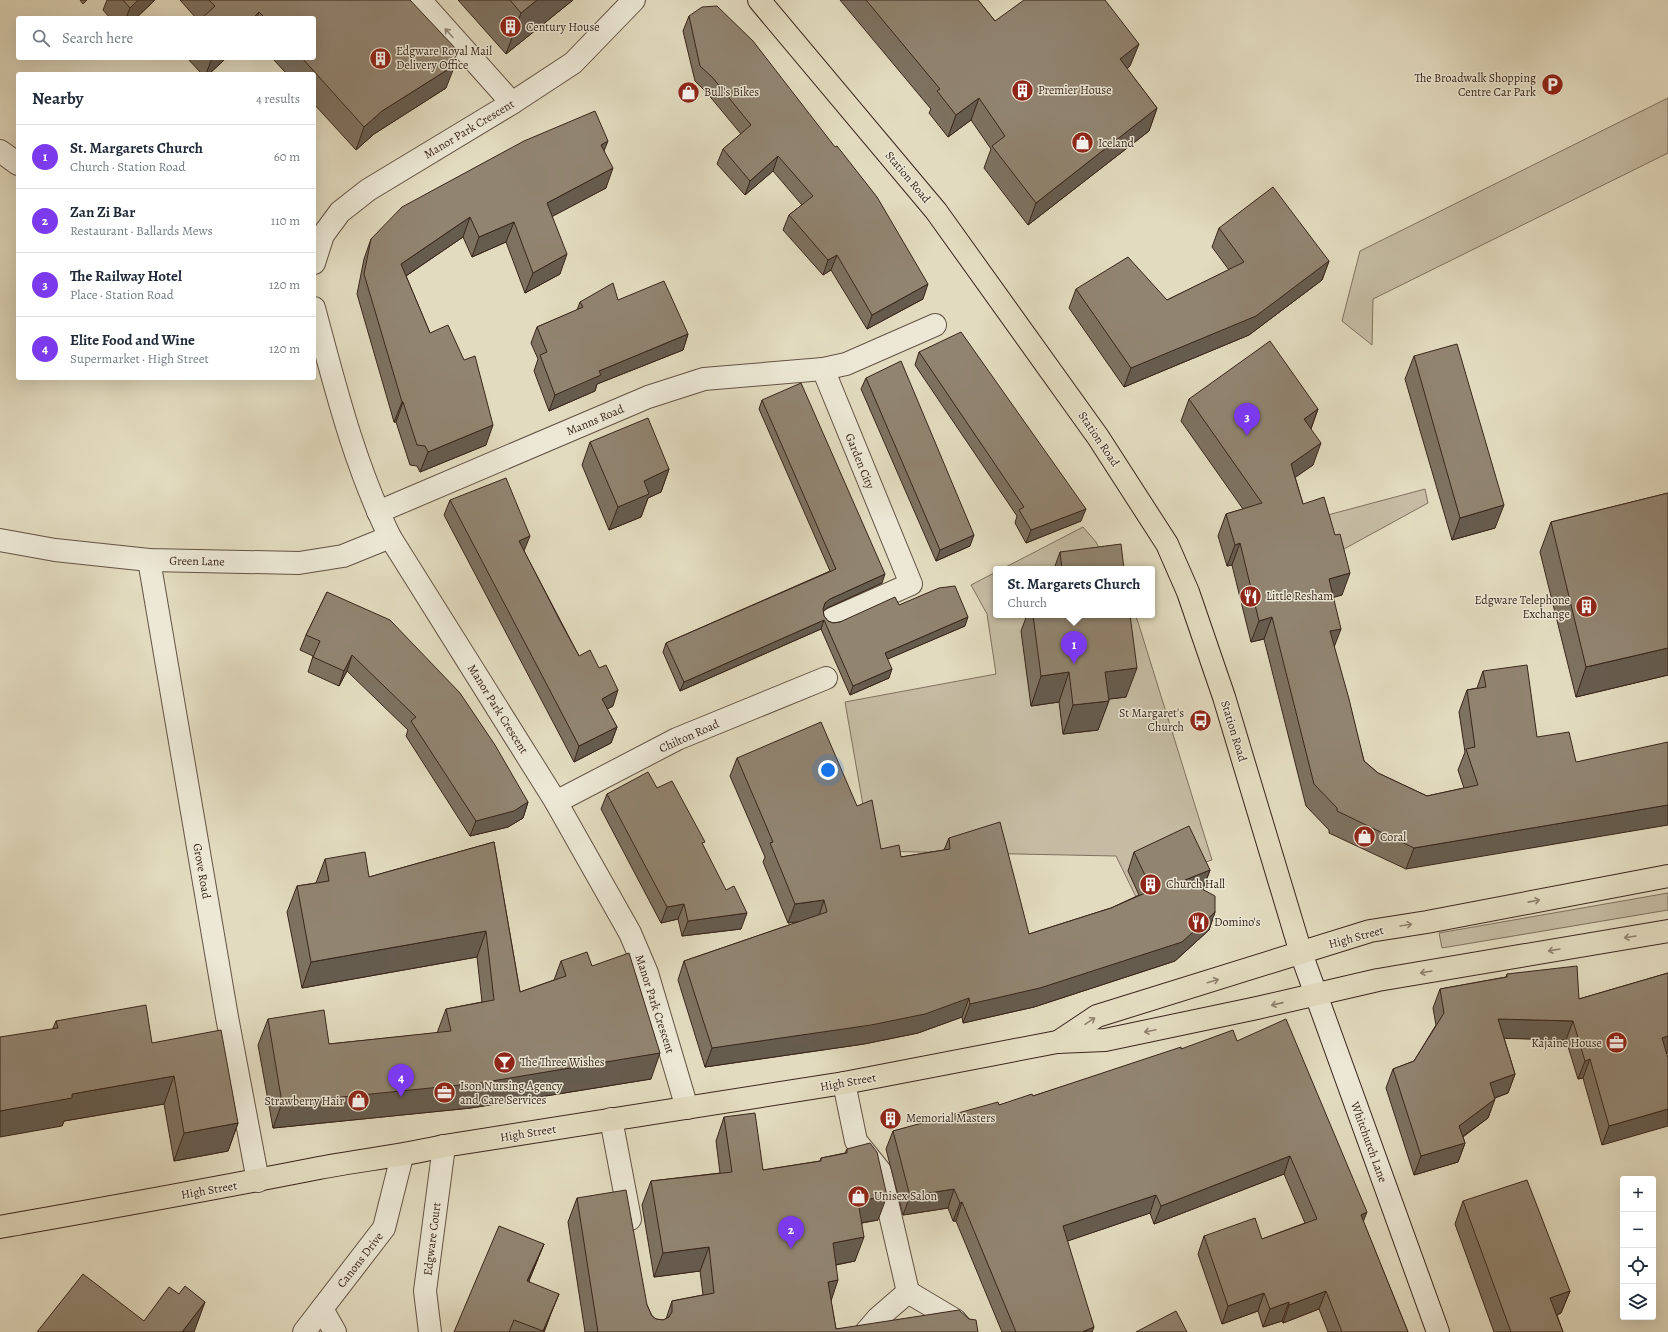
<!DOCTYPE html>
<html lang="en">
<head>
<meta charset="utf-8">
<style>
  body { margin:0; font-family:Alegreya,serif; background:#f2f2f3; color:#1f2937 }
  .controls { position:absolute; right:12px; bottom:12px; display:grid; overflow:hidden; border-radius:4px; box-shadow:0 4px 16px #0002 }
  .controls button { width:36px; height:36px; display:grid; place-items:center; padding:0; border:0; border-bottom:1px solid #e0e1e3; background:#fff; color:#1f2937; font:20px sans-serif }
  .you { position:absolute; left:828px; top:770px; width:14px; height:14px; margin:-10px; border:3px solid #fff; border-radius:50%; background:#1a73e8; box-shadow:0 0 0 6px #1a73e833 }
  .badge { display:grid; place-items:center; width:26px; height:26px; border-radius:50%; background:#7c3aed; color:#fff; font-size:13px; font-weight:700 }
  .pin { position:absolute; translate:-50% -33px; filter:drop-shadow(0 1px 2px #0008) }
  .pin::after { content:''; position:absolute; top:21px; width:14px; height:12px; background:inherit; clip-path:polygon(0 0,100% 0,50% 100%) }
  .popup { position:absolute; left:993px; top:566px; width:162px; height:52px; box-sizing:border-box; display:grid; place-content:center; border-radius:4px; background:#fff; filter:drop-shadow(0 1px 3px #0005); font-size:13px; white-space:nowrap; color:#747a83 }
  .popup b { font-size:15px; color:#1f2937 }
  .popup::after { content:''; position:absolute; left:50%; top:100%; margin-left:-8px; border:8px solid transparent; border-top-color:#fff }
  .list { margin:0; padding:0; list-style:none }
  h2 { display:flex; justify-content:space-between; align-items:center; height:52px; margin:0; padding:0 16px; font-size:17px }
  h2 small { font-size:13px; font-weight:400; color:#747a83 }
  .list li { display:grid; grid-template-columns:26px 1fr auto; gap:12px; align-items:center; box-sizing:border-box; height:64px; padding:0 16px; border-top:1px solid #e0e1e3 }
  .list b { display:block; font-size:15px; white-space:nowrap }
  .list p { margin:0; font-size:13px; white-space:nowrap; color:#747a83 }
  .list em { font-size:13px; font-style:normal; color:#747a83 }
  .icon { flex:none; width:22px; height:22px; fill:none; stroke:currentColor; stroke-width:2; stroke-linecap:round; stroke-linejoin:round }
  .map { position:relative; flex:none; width:1668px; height:1332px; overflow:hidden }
  .search { position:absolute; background:#fff; box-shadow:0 4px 16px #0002; left:16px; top:16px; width:300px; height:44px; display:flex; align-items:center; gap:10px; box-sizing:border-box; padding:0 14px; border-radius:4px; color:#747a83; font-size:15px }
  .panel { position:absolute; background:#fff; box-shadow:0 4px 16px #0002; left:16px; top:72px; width:300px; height:308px; border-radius:4px }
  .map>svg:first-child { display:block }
  .green { fill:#c5bca3; stroke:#7f715f }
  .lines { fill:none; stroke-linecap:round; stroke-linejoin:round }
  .minor-casing { stroke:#635344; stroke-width:24 }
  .secondary-casing { stroke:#39261b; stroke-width:24 }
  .primary-casing { stroke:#39261b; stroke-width:24 }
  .minor { stroke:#ece8d5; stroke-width:22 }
  .secondary { stroke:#ece8d5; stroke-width:22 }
  .primary { stroke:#e2dbbf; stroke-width:22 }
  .wall { fill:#7d7260; stroke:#39261b }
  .shaded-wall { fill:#665c4e; stroke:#39261b }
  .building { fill:#918470; stroke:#39261b }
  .oneway { stroke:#928778 }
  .oneway2 { stroke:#8e806d }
  .labels { text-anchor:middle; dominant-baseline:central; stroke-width:3; stroke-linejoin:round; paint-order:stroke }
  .poi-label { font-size:12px; fill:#39261b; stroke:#ece8d5; text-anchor:start }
  .street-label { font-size:12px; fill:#39261b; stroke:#ece8d5 }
</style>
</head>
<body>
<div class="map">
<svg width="1668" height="1332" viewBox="0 0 1668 1332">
  <rect width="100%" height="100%" fill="#e2dbbf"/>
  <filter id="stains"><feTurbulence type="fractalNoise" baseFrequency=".005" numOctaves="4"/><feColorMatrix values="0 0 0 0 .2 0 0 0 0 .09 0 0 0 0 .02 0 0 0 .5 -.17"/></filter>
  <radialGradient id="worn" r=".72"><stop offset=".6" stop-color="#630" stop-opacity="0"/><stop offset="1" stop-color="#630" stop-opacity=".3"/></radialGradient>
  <g class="green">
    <polygon points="1668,98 1668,153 1373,299 1372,345 1342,321 1360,251"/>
    <polygon points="1425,489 1428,503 1344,549 1331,532 1324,516"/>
    <polygon points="1083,527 1096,542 1110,569 1002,569"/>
    <polygon points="996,572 996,615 1135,615 1138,622 1212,860 1199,864 1138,901 1116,856 871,851 845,702 996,674 987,614 971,585"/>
    <polygon points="1668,893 1668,910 1442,948 1439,933"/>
  </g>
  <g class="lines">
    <defs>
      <g id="minor">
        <polyline points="420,0 512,103"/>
        <polyline points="0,151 18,164"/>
        <polyline points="314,263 323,235 340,212 368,190 512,103 573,63 634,0"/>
        <path d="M314 308C335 386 354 464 390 537L556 802 630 933 647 973 687 1108"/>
        <polyline points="378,512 648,397 704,379 823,369"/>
        <polyline points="0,540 55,550 149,560 299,563 343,556 390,537"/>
        <polyline points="149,560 227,1017 258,1181"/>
        <polyline points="832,619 911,584 823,369 846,364 935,325"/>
        <polyline points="556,802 677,739 826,678"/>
        <polyline points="844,1083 856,1141 880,1171 908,1292 878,1318 866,1332"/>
        <polyline points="611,1119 630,1219"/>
        <polyline points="908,1292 955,1320 965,1332"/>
        <polyline points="322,1309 335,1332"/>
        <polyline points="304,1332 384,1228 402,1156"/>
        <polyline points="430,1332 425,1291 444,1146"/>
      </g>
      <polyline id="secondary" points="1301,953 1438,1332"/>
      <g id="primary">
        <polyline points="759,0 936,211 1098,437 1167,544 1188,592 1224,697 1301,953"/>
        <polyline points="1058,1042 1097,1016 1370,931 1427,922 1668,876"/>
        <path d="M0 1227C106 1208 213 1189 319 1168 360 1160 402 1156 444 1146L844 1083 1057 1042 1105 1040 1257 1008 1378 980 1668 931"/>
      </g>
    </defs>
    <use href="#minor" class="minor-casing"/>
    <use href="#secondary" class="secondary-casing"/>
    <use href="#primary" class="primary-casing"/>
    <use href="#minor" class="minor"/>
    <use href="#secondary" class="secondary"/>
    <use href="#primary" class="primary"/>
  </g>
  <g class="wall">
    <polygon points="80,0 87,0 83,4"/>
    <polygon points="107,0 155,0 136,18 110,18 103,10"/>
    <polygon points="180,0 410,0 446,88 374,134 356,150 314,104 314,74 287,74 272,58 314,58 314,18 196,18"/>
    <polygon points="458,0 573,0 506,54"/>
    <polygon points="840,0 978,0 995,21 1130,66 1127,69 1157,108 1149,131 1028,225 984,168 991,149 971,120 948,137 929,113 931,109"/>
    <polygon points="689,16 923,299 867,329 831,270 823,275 783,230 789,215 802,205 773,171 745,195 717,164 723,149 741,134 707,93 695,81 683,31"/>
    <polygon points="187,58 226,58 209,74 202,74"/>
    <polygon points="604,151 606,188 552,216 560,274 525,293 506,242 472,257 463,237 406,276 430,333 486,445 420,472 417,466 410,465 396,422 394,422 357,294 364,259 371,239"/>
    <polygon points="1219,228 1329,261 1322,280 1249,335 1124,387 1069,308 1076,289 1167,300 1229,270 1212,247"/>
    <polygon points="618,300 688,334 683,350 597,384 595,391 549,411 534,371 538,359 531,343 537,327 577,310 580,302"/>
    <polygon points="919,352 1081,521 1026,543 1015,523 1017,516 915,365"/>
    <polygon points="1414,356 1495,528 1452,540 1405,379"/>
    <polygon points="866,378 970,546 936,561 861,389"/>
    <polygon points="1189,399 1318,409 1311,429 1313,465 1295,477 1303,504 1342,595 1333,597 1334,647 1364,761 1378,773 1427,796 1464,788 1458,770 1465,752 1459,712 1467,690 1477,688 1483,671 1537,737 1406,869 1329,833 1329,830 1306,806 1264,639 1251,642 1232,565 1227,566 1218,536 1226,514 1243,509 1181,421"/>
    <polygon points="762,400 882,583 827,608 823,611 824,616 828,621 833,623 840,622 899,605 965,626 887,659 889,678 850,695 821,629 680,691 663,652 666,643 830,571 759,409"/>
    <polygon points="590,442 669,469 661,492 648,498 641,517 609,530 582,465"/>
    <polygon points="1668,493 1668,675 1576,697 1540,552 1551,522"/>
    <polygon points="450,500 524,551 579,656 613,706 607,709 617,727 611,743 574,762 444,515"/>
    <polygon points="1060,552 1124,569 1054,569"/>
    <polygon points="327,592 528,802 523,818 508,827 470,836 406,736 408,730 347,671 339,686 308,672 313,656 300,650 306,635"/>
    <polygon points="1027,615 1130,615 1126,697 1109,699 1098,730 1063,734 1059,702 1031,706 1021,631"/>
    <polygon points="737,758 857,806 881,849 901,857 944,850 949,838 1029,934 1111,908 1139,895 1128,871 1134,852 1210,870 1203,889 1215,912 1209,930 1175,961 1034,1007 963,1023 962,1017 918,1033 864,1044 705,1067 678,980 684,961 801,921 788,923 763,862 765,857 730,776"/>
    <polygon points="657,788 703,846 741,929 682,936 678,919 661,923 601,809 607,794"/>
    <polygon points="494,842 520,992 554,980 561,961 592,966 651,1079 471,1108 273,1128 258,1045 268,1019 329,1044 437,1033 446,1009 482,1002 477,957 302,988 287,912 297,886 316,883 325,859 369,877"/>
    <polygon points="1668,973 1668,1053 1667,1053 1602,1145 1583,1078 1578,1079 1566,1040 1504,1038 1515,1074 1508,1093 1495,1098 1488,1118 1463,1137 1465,1143 1458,1162 1414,1175 1386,1088 1393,1069 1414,1061 1436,1025 1433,1008 1440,989 1506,977 1507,974 1579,999"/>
    <polygon points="56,1021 152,1043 238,1123 228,1151 174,1161 164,1104 64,1121 62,1126 53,1028"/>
    <polygon points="1237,1041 1363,1221 1408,1332 1328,1332 1319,1309 1283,1323 1282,1321 1263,1327 1258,1311 1222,1324 1198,1254 1204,1236 1262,1239 1305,1223 1284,1174 1154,1224 1150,1213 1067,1241 1092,1332 1002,1332 956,1221 953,1221 948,1208 903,1215 886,1149 893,1131 999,1105 1033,1096 1181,1049"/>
    <polygon points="724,1117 763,1170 820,1161 821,1158 845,1153 847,1149 878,1220 862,1223 855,1261 836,1265 831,1301 836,1329 978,1332 585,1332 568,1222 577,1198 647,1305 652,1316 656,1319 663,1320 666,1319 672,1301 703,1295 700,1271 654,1277 642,1205 651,1181 720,1173 716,1141"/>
    <polygon points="1463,1201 1570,1291 1561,1313 1557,1315 1563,1332 1494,1332 1455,1224"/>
    <polygon points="544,1244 535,1266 529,1281 550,1316 544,1332 454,1332"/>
  </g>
  <g class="shaded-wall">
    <polygon points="138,0 155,0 136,18 126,18 130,8"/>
    <polygon points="537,0 573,0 506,54 521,13"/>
    <polygon points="259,12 257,18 253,18"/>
    <polygon points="1139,44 1130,66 1112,82 1120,59"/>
    <polygon points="212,58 226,58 209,74 206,74"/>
    <polygon points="455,65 446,88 374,134 356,150 364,127 382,111"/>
    <polygon points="979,98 971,120 948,137 956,115"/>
    <polygon points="1157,108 1149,131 1028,225 1036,203"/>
    <polygon points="608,141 600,161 601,145"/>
    <polygon points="778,156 773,171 745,195 750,181"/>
    <polygon points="613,168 606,188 540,223 547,203"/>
    <polygon points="470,217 463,237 394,284 401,264"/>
    <polygon points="514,222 506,242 472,257 479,237"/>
    <polygon points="567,254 560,274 525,293 533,273"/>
    <polygon points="837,255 831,270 823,275 828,260"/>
    <polygon points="1329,261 1322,280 1249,335 1124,387 1131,368"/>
    <polygon points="928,284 923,299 867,329 872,315"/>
    <polygon points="688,334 683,350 597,384 595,391 549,411 555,395 599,371"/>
    <polygon points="402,402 403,402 396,422 394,422"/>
    <polygon points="1318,409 1310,431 1304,419"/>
    <polygon points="493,425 486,445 420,472 428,452"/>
    <polygon points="1321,443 1313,465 1283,486 1291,464"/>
    <polygon points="669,469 661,492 648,498 641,517 609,530 618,507 644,481"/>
    <polygon points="1504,505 1495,528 1452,540 1460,518"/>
    <polygon points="1086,509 1081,521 1026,543 1031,530"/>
    <polygon points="974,535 970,546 936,561 940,550"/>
    <polygon points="530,536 524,551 519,541"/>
    <polygon points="1240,543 1232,565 1227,566 1235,545"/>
    <polygon points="1350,573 1342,595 1321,601 1329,579"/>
    <polygon points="885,574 882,583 827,608 822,612 825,603 830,599"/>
    <polygon points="968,617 965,626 881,662 885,653"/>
    <polygon points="1272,617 1264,639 1251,642 1259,621"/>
    <polygon points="824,620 821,629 680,691 684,682"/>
    <polygon points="1341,629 1333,650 1330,631"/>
    <polygon points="1668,648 1668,675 1576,697 1586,667"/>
    <polygon points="352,655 347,671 339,686 344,671"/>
    <polygon points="1137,668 1126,697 1094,701 1105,672"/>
    <polygon points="892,669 889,678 850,695 853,686"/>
    <polygon points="1069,672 1059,702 1031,706 1041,676"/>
    <polygon points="618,690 613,706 596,715 602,699"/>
    <polygon points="1109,701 1098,730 1063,734 1073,705"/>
    <polygon points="617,727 611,743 574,762 579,746"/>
    <polygon points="528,802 523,818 508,827 470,836 476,821"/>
    <polygon points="1668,805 1668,825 1406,869 1414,848"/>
    <polygon points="1210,870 1203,889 1178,898 1185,880"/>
    <polygon points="824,900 818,919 788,923 795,904"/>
    <polygon points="684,904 678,919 661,923 667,907"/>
    <polygon points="1215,912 1209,930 1175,961 1034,1007 963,1023 970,1004"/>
    <polygon points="747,913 741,929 682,936 688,921"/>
    <polygon points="486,931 477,957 302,988 311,962"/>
    <polygon points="969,998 962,1017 918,1033 864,1044 705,1067 712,1048"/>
    <polygon points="1498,1019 1573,1021 1566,1040 1491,1038"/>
    <polygon points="1668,1036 1668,1053 1655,1057 1662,1038"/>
    <polygon points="660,1053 651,1079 471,1108 273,1128 282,1103"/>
    <polygon points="1590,1059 1583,1078 1578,1079 1585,1061"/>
    <polygon points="1515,1074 1508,1093 1483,1102 1490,1083"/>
    <polygon points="174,1076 164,1104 64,1121 62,1126 0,1137 0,1111 72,1094"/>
    <polygon points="1495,1099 1488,1118 1452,1144 1459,1126"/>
    <polygon points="1668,1109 1668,1126 1602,1145 1609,1126"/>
    <polygon points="238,1123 228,1151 174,1161 184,1133"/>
    <polygon points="1465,1143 1458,1162 1414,1175 1421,1156"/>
    <polygon points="1290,1156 1284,1174 1154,1224 1161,1206"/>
    <polygon points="954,1189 948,1208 903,1215 910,1196"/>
    <polygon points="1156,1195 1150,1213 1056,1245 1063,1226"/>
    <polygon points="887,1196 878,1220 849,1225 858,1201"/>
    <polygon points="962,1202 956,1221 953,1221 960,1203"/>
    <polygon points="1367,1212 1360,1230 1361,1215"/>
    <polygon points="864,1237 855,1261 824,1267 833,1243"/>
    <polygon points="544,1244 535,1266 519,1304 527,1281"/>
    <polygon points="709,1247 700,1271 654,1277 663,1253"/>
    <polygon points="838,1280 830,1304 828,1282"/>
    <polygon points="1326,1291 1319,1309 1283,1323 1289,1305"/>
    <polygon points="1570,1291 1561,1313 1542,1321 1550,1298"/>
    <polygon points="1264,1293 1258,1311 1222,1324 1228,1306"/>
    <polygon points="559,1294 550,1316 544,1332 543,1332"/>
    <polygon points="205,1302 194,1332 182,1332"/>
    <polygon points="1289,1302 1282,1321 1263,1327 1270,1309"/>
    <polygon points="1094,1327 1092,1332 1082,1332"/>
  </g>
  <g class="building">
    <polygon points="123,0 138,0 130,8"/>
    <polygon points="209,0 410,0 457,50 455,65 382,111 364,127 302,58 314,58 314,18 265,18 259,12 253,18 202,18 215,6"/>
    <polygon points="510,0 537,0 521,13"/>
    <polygon points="866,0 978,0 995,21 1024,0 1105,0 1139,44 1120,59 1157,108 1036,203 992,146 1005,136 979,98 956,115 937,91 940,89"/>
    <polygon points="717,6 753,41 835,147 837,146 877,197 928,284 872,315 837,255 828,260 789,215 813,196 778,156 750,181 723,149 751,125 713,78 700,66 689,16 702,7"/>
    <polygon points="595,111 608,141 601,145 613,168 547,203 567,254 533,273 514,222 479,237 470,217 401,264 430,333 448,325 464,360 475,356 493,425 428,452 425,446 417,445 403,402 402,402 364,274 371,239 402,207 524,141"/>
    <polygon points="1273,187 1329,261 1256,316 1131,368 1076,289 1128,257 1167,300 1244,262 1219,228"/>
    <polygon points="664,281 688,334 599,371 601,375 555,395 540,355 547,352 537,327 583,307 580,302 613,283 618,300"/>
    <polygon points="961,332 1086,509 1031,530 1019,510 1024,507 919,352"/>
    <polygon points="1270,341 1318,409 1304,419 1321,443 1291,464 1303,504 1324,497 1335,535 1340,534 1350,573 1329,579 1341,629 1330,631 1349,699 1364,761 1378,773 1427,796 1478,785 1466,749 1475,747 1467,690 1486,687 1483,671 1527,665 1537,737 1569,732 1576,762 1668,742 1668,805 1414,848 1337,811 1337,808 1314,784 1272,617 1259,621 1240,543 1235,545 1226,514 1262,503 1189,399"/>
    <polygon points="1457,344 1504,505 1460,518 1414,356"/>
    <polygon points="901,361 974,535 940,550 866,378"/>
    <polygon points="801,383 885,574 830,599 825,603 823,609 824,616 828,621 833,623 840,622 895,597 899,605 939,588 955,586 968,617 885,653 892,669 853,686 824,620 684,682 666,643 836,569 762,400"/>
    <polygon points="648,418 669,469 644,481 649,494 618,507 590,442"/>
    <polygon points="506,478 530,536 519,541 560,621 579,656 590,650 599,668 606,665 618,690 602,699 617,727 579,746 450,500"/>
    <polygon points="1668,493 1668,648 1586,667 1551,522"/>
    <polygon points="1121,544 1124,569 1062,569 1060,552"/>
    <polygon points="327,592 390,620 460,693 495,745 528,802 514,811 476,821 411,721 416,717 352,655 344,671 313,657 320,641 306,635"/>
    <polygon points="1033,615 1130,615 1137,668 1105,672 1109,701 1073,705 1069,672 1041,676"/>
    <polygon points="821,722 857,806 872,800 881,849 899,845 901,857 950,849 949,838 1000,822 1029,934 1111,908 1152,890 1134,852 1189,826 1210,870 1185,880 1215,896 1215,912 1182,942 1040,988 970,1004 969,998 925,1014 871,1025 712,1048 684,961 827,912 824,900 795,904 770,843 773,842 737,758"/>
    <polygon points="648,772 657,788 672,781 705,842 702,843 726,890 734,886 747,913 688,921 684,904 667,907 607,794"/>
    <polygon points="494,842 520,992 566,976 561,961 587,952 592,966 629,953 660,1053 480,1083 282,1103 268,1019 324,1010 329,1044 451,1031 446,1009 494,1000 486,931 311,962 297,886 329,881 325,859 365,852 369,877"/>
    <polygon points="1577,966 1579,999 1668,973 1668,1036 1662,1038 1668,1058 1668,1109 1609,1126 1590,1059 1585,1061 1573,1021 1498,1019 1515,1074 1490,1083 1495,1099 1459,1126 1465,1143 1421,1156 1393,1069 1414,1061 1444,1013 1440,989 1507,977 1507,974"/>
    <polygon points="146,1005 152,1043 221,1030 238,1123 184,1133 174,1076 72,1094 72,1098 0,1111 0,1037 58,1028 56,1021"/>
    <polygon points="1286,1019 1367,1212 1361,1215 1408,1332 1342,1332 1326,1291 1289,1305 1289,1302 1270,1309 1264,1293 1228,1306 1204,1236 1255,1218 1262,1239 1317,1219 1290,1156 1161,1206 1156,1195 1063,1226 1094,1327 1082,1332 1016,1332 962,1202 960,1203 954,1189 910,1196 893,1131 998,1102 999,1105 1032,1094 1033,1096 1181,1047 1181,1049 1233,1030 1237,1041"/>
    <polygon points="755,1113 763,1170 821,1161 821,1158 847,1153 847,1149 870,1143 877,1152 887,1196 858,1201 864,1237 833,1243 838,1280 828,1282 836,1329 959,1310 969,1319 976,1320 978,1332 598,1332 577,1198 626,1190 647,1305 652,1316 656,1319 663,1320 669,1317 672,1312 672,1301 714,1293 709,1247 663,1253 651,1181 732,1172 724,1117"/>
    <polygon points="1527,1180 1570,1291 1550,1298 1563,1332 1511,1332 1463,1201"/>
    <polygon points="499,1226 544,1244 527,1281 559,1294 543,1331 514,1320 509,1332 454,1332"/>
    <polygon points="83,1274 144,1321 169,1287 179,1294 185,1286 205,1302 182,1332 37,1332"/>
    <polygon points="1176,1311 1187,1332 1136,1332"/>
  </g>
  <defs><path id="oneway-shaft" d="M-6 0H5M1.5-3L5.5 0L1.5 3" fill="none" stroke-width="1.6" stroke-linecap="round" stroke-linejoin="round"/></defs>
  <use class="oneway" href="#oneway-shaft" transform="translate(449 33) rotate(-132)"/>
  <g class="oneway2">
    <use href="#oneway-shaft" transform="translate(1534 901) rotate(-11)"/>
    <use href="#oneway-shaft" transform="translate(1406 925) rotate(-9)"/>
    <use href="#oneway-shaft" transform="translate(1630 937) rotate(171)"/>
    <use href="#oneway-shaft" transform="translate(1554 950) rotate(170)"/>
    <use href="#oneway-shaft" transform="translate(1426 972) rotate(170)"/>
    <use href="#oneway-shaft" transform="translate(1213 981) rotate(-17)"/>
    <use href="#oneway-shaft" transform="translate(1277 1004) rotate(167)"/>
    <use href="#oneway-shaft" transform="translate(1090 1021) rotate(-34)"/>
    <use href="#oneway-shaft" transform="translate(1150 1031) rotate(168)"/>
  </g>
  <defs>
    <symbol id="building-disc" viewBox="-11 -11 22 22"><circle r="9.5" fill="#8f2418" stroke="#ece8d5"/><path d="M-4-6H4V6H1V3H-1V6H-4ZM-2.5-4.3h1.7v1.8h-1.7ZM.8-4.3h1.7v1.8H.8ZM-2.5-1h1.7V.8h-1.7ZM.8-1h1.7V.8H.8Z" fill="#fff"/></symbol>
    <symbol id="parking-disc" viewBox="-11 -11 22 22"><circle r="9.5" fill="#8f2418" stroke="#ece8d5"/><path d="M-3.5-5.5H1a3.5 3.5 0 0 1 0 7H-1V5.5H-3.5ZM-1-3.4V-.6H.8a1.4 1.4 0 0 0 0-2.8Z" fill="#fff"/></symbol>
    <symbol id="shop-disc" viewBox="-11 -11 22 22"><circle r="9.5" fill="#8f2418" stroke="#ece8d5"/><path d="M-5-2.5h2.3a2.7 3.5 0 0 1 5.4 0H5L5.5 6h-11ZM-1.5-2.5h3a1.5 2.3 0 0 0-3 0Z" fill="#fff"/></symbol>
    <symbol id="restaurant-disc" viewBox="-11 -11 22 22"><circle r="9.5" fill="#8f2418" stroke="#ece8d5"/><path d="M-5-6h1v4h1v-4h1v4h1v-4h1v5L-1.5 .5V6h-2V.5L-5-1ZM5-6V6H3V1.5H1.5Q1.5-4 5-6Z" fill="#fff"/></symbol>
    <symbol id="bus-disc" viewBox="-11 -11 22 22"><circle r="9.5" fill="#8f2418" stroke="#ece8d5"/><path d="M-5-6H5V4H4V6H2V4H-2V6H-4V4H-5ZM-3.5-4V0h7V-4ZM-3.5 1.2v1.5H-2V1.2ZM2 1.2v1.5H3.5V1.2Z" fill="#fff"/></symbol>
    <symbol id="office-disc" viewBox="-11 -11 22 22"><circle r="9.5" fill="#8f2418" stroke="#ece8d5"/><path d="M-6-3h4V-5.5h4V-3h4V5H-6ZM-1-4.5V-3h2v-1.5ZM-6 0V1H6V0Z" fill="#fff"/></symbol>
    <symbol id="bar-disc" viewBox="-11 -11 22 22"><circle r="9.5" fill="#8f2418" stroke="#ece8d5"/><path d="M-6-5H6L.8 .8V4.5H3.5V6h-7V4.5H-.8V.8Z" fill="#fff"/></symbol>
  </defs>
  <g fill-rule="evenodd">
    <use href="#building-disc" x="498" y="14" width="25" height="25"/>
    <use href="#building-disc" x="368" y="46" width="25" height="25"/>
    <use href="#parking-disc" x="1540" y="72" width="25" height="25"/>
    <use href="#building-disc" x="1010" y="78" width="25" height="25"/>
    <use href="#shop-disc" x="676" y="80" width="25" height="25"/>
    <use href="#shop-disc" x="1070" y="130" width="25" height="25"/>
    <use href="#restaurant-disc" x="1238" y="584" width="25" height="25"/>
    <use href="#building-disc" x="1574" y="594" width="25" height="25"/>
    <use href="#bus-disc" x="1188" y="708" width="25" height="25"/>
    <use href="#shop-disc" x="1352" y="824" width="25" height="25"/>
    <use href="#building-disc" x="1138" y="872" width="25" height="25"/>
    <use href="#restaurant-disc" x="1186" y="910" width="25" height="25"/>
    <use href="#office-disc" x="1604" y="1030" width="25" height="25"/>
    <use href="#bar-disc" x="492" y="1050" width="25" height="25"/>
    <use href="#office-disc" x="432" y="1080" width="25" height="25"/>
    <use href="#shop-disc" x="346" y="1088" width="25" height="25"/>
    <use href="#building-disc" x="878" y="1106" width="25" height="25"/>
    <use href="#shop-disc" x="846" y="1184" width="25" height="25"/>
  </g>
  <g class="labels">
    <g class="poi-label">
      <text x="526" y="27">Century House</text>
      <text x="396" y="51">Edgware Royal Mail<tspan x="396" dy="14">Delivery Office</tspan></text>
      <text x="1536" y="78" text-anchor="end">The Broadwalk Shopping<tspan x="1536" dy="14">Centre Car Park</tspan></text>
      <text x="1038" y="90">Premier House</text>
      <text x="704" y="92">Bull's Bikes</text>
      <text x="1098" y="143">Iceland</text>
      <text x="1266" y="596">Little Resham</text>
      <text x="1570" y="600" text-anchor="end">Edgware Telephone<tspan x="1570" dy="14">Exchange</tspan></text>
      <text x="1184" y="713" text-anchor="end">St Margaret's<tspan x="1184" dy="14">Church</tspan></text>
      <text x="1380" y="837">Coral</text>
      <text x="1166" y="884">Church Hall</text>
      <text x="1214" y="922">Domino's</text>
      <text x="1602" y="1043" text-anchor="end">Kajaine House</text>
      <text x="520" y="1062">The Three Wishes</text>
      <text x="460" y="1086">Ison Nursing Agency<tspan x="460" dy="14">and Care Services</tspan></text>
      <text x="344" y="1101" text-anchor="end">Strawberry Hair</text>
      <text x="906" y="1118">Memorial Masters</text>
      <text x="874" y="1196">Unisex Salon</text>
    </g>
    <g class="street-label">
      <text transform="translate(469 129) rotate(-31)">Manor Park Crescent</text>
      <text transform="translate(908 177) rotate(50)">Station Road</text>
      <text transform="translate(595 420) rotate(-23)">Manns Road</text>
      <text transform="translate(1099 439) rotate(56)">Station Road</text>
      <text transform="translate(860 461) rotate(68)">Garden City</text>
      <text transform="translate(197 561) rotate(1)">Green Lane</text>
      <text transform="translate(498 709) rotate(58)">Manor Park Crescent</text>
      <text transform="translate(1234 731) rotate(73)">Station Road</text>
      <text transform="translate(689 736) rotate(-24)">Chilton Road</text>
      <text transform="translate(202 871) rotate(80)">Grove Road</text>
      <text transform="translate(1356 937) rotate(-15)">High Street</text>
      <text transform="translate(655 1004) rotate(72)">Manor Park Crescent</text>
      <text transform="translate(848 1082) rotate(-10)">High Street</text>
      <text transform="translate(528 1133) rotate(-9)">High Street</text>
      <text transform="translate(1369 1142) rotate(70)">Whitchurch Lane</text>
      <text transform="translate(209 1190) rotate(-10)">High Street</text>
      <text transform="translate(432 1239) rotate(-83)">Edgware Court</text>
      <text transform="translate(360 1260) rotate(-52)">Canons Drive</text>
    </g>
  </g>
  <rect width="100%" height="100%" filter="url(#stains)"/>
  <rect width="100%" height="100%" fill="url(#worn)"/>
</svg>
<div class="controls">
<button>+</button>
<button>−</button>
<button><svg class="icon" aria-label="locate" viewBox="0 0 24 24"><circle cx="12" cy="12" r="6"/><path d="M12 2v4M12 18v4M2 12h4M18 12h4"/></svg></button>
<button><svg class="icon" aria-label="layers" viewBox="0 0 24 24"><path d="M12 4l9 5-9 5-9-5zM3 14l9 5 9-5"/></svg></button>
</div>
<div class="you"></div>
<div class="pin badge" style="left:1074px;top:664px">1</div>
<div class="popup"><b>St. Margarets Church</b>Church</div>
<div class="pin badge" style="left:791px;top:1249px">2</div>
<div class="pin badge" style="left:1247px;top:436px">3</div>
<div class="pin badge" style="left:401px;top:1097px">4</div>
<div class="search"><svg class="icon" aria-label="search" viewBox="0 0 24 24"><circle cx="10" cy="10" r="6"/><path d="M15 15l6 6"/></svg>Search here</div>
<section class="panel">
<h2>Nearby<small>4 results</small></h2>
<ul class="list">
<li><span class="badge">1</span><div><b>St. Margarets Church</b><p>Church · Station Road</p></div><em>60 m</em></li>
<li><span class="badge">2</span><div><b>Zan Zi Bar</b><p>Restaurant · Ballards Mews</p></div><em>110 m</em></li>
<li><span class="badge">3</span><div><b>The Railway Hotel</b><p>Place · Station Road</p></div><em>120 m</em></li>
<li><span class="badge">4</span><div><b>Elite Food and Wine</b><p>Supermarket · High Street</p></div><em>120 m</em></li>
</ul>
</section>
</div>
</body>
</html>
